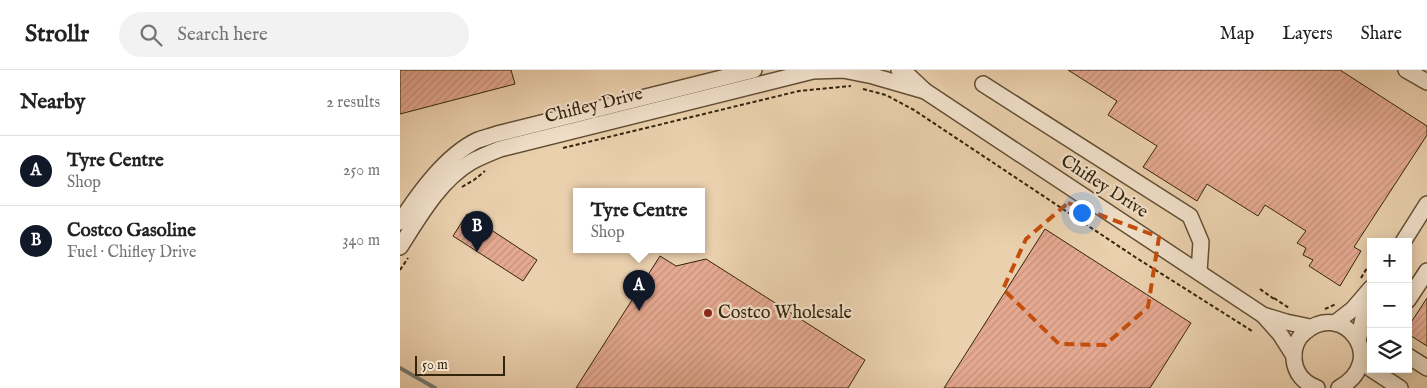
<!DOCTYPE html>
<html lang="en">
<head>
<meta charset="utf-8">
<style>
  body { margin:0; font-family:"IM FELL English",serif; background:#f2f2f2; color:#222 }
  .controls { position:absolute; right:15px; bottom:15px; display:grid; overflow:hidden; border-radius:0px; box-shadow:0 2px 12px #0003 }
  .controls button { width:45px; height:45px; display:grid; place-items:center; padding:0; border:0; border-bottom:1px solid #e0e0e0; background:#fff; color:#222; font:25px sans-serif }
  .scale { position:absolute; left:15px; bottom:12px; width:90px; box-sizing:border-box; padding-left:5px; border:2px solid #34240c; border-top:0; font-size:14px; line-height:18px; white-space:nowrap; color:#34240c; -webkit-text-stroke:4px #f1e0ca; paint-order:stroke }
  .you { position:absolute; left:681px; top:142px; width:18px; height:18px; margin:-12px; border:4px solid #fff; border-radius:50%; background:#1a73e8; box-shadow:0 0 0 8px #1a73e833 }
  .badge { display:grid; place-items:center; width:32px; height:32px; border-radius:50%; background:#111827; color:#fff; font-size:16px; font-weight:700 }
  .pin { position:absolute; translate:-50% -41px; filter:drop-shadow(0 1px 2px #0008) }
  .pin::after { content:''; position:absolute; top:26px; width:18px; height:15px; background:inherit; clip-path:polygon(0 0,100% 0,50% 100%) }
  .popup { position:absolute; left:173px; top:118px; width:132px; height:65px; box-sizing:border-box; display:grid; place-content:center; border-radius:0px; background:#fff; filter:drop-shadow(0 1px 4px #0005); font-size:16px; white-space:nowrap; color:#767676 }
  .popup b { font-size:19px; color:#222 }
  .popup::after { content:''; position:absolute; left:50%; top:100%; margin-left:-10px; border:10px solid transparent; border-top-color:#fff }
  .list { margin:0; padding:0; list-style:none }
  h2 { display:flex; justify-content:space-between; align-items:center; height:65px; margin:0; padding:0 20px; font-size:21px }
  h2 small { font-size:16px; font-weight:400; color:#767676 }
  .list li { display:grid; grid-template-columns:32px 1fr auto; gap:15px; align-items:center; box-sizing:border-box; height:70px; padding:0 20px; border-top:1px solid #e0e0e0 }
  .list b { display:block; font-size:19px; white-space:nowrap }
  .list p { margin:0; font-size:16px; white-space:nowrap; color:#767676 }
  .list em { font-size:16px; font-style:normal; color:#767676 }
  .icon { flex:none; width:28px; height:28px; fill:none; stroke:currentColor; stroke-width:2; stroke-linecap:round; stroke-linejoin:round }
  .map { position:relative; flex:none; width:1027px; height:318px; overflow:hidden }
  header { display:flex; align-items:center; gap:30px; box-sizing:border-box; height:70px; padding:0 25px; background:#fff; border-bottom:1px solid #e0e0e0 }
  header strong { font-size:24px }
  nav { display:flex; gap:28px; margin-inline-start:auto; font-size:18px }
  .search { width:350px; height:45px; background:#f2f2f2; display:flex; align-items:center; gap:12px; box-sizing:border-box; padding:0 18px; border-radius:28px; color:#767676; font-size:19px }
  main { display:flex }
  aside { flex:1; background:#fff }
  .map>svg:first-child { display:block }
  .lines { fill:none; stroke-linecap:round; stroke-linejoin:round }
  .stream { stroke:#737a71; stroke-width:4 }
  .building { fill:url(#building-hatch); stroke:#34240c }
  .minor-casing { stroke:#624f34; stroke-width:18 }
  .path { stroke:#34240c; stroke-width:2; stroke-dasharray:4 2.5; stroke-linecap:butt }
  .minor { stroke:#f1e0ca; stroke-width:15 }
  .marked { fill:none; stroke:#c44e0c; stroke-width:4; stroke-dasharray:10 6; stroke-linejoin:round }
  .poi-dot { fill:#8f2418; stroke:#f1e0ca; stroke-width:2 }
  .labels { text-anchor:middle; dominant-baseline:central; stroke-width:4.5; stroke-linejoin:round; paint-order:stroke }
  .street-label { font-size:18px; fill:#34240c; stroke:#f1e0ca }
  .poi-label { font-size:18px; fill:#34240c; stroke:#f1e0ca; text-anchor:start }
</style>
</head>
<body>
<header>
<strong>Strollr</strong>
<div class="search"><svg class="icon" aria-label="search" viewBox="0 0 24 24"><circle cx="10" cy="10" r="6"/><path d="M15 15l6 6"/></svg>Search here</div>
<nav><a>Map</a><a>Layers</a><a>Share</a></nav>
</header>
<main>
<aside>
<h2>Nearby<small>2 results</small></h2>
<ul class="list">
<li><span class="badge">A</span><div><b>Tyre Centre</b><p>Shop</p></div><em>250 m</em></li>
<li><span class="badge">B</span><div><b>Costco Gasoline</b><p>Fuel · Chifley Drive</p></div><em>340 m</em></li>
</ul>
</aside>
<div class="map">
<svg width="1027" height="318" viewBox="0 0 1027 318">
  <defs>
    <pattern id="building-hatch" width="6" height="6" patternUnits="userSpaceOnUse" patternTransform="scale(1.25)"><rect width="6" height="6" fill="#e5a991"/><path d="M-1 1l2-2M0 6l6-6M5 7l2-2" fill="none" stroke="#c5917c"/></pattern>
  </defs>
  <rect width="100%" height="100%" fill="#ead0ad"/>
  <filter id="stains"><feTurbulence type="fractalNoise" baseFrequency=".004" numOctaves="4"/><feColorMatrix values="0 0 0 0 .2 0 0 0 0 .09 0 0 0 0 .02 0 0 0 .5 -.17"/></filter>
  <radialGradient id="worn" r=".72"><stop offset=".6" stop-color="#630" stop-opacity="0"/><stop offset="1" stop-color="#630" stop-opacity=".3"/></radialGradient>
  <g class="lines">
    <polyline class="stream" points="0,298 35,318"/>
  </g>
  <g class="building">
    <polygon points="0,0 111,0 115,14 0,44"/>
    <polygon points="668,0 940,0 1027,56 1027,65 954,177 961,181 940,216 909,196 913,190 903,185 906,178 897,173 906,161 865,135 858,146 807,114 797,131 743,97 757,76 708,45 717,31"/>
    <polygon points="67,144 137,190 123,211 53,166"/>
    <polygon points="645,159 791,253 750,318 544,318"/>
    <polygon points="260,186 276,196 306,189 465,290 448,318 176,318"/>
    <polygon points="1027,228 1027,276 1008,264 1008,257"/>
  </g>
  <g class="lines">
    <defs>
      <g id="minor">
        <polyline points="499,0 509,6 525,21 863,245 886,252 910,257"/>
        <polyline points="1006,0 1027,12"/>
        <polyline points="583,14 790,146 801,172 799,202"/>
        <path d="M0 152C19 123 46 85 78 70 84 68 91 66 97 64L354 0"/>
        <polyline points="1003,172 1027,134"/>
        <path d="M0 177C19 147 40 110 71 92 80 87 90 83 100 79L413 1 443 0 473 6 525 21"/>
        <polyline points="1008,230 1027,201"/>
        <polyline points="864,246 880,264 894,286"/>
        <polyline points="935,253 953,239 971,218"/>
        <polyline points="958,271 963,248 971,229"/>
        <polyline points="1008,286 1027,298"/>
        <polyline points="971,299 1000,318"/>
        <path d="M917 318C904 313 895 303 894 289 893 279 897 268 905 262 943 229 990 290 939 318"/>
      </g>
    </defs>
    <use href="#minor" class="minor-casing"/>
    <g class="path">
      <polyline points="463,19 486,25 514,40 735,187 852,261"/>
      <polyline points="163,78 399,21 451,16"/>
      <polyline points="62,117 74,110 85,101"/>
      <polyline points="0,200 8,188"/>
      <polyline points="961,208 967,198 971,199"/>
      <polyline points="860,219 874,229"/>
      <polyline points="874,228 889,238"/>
      <polyline points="925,239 936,234"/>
    </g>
    <use href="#minor" class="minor"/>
  </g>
  <path class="marked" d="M668 133 759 167 748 237 705 275 659 274 603 219 626 169Z"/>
  <circle class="poi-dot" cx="308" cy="243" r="5"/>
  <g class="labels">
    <g class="street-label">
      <text transform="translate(194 36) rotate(-14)">Chifley Drive</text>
      <text transform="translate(704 117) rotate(33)">Chifley Drive</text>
    </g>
    <g class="poi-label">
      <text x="318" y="243">Costco Wholesale</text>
    </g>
  </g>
  <rect width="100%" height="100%" filter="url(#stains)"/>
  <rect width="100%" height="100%" fill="url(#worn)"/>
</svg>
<div class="controls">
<button>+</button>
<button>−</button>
<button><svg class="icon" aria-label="layers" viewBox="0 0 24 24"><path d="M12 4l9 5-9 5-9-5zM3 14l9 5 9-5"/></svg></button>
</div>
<div class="scale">50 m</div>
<div class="you"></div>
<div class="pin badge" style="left:239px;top:241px">A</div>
<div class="popup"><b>Tyre Centre</b>Shop</div>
<div class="pin badge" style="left:77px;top:182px">B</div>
</div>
</main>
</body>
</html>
